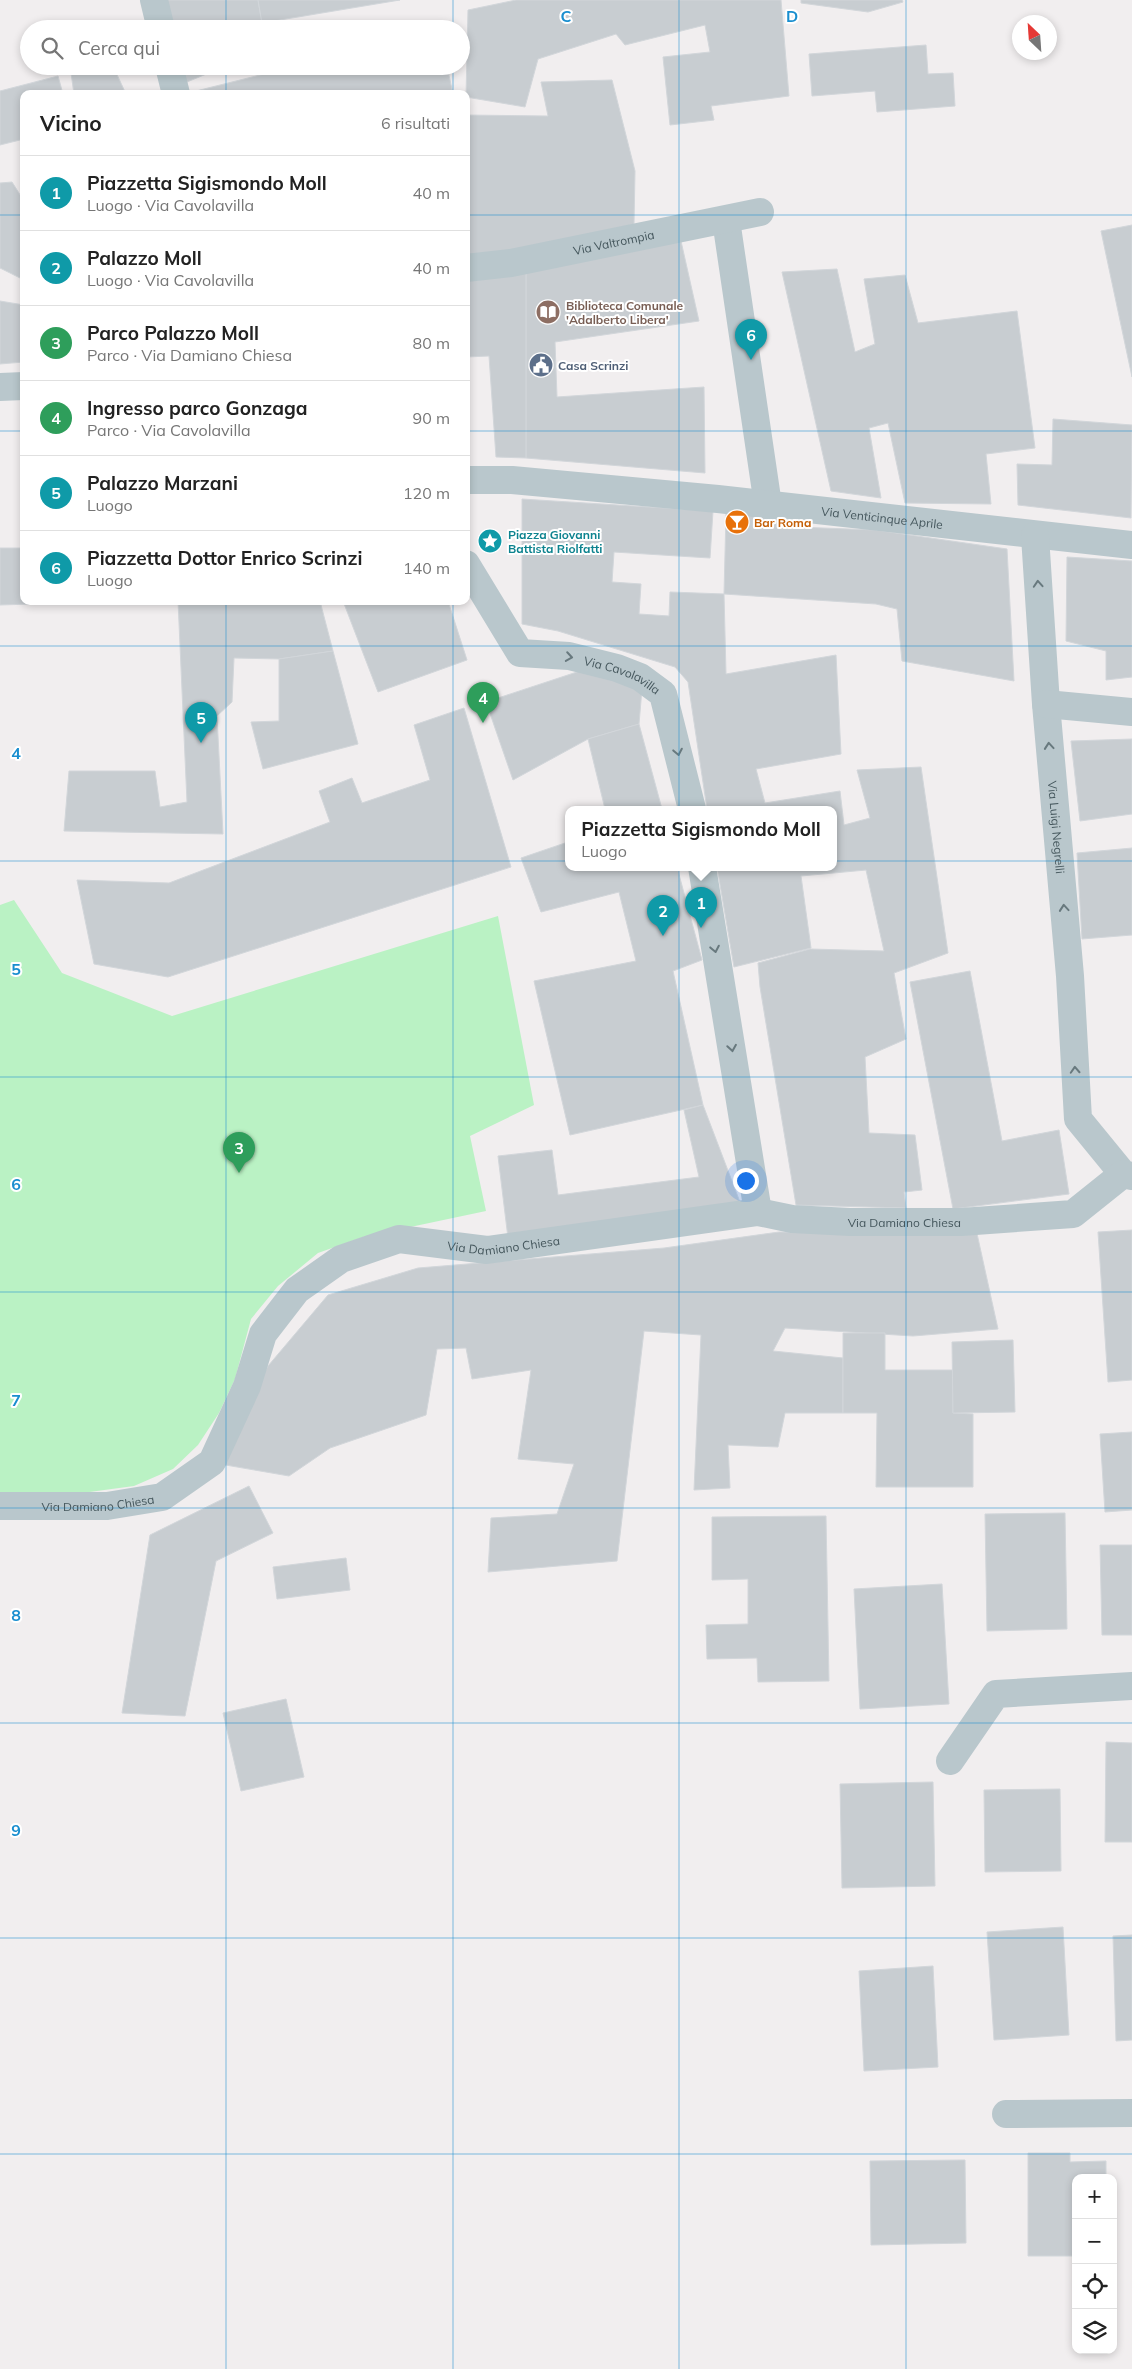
<!DOCTYPE html>
<html lang="it">
<head>
<meta charset="utf-8">
<style>
  body { margin:0; font-family:Mulish,sans-serif; background:#f6f6f6; color:#222 }
  .controls { position:absolute; right:15px; bottom:15px; display:grid; overflow:hidden; border-radius:10px; box-shadow:0 2px 8px #0003 }
  .controls button { width:45px; height:45px; display:grid; place-items:center; padding:0; border:0; border-bottom:1px solid #e0e0e0; background:#fff; color:#222; font:25px sans-serif }
  .compass { position:absolute; left:1012px; top:15px; width:45px; height:45px; border-radius:50%; background:#fff; box-shadow:0 2px 8px #0003; rotate:335deg }
  .you { position:absolute; left:745px; top:1180px; width:18px; height:18px; margin:-12px; border:4px solid #fff; border-radius:50%; background:#1a73e8; box-shadow:0 0 0 8px #1a73e833 }
  .badge { display:grid; place-items:center; width:32px; height:32px; border-radius:50%; background:#111827; color:#fff; font-size:16px; font-weight:700 }
  .pin { position:absolute; translate:-50% -41px; filter:drop-shadow(0 1px 2px #0008) }
  .pin::after { content:''; position:absolute; top:26px; width:18px; height:15px; background:inherit; clip-path:polygon(0 0,100% 0,50% 100%) }
  .popup { position:absolute; left:565px; top:806px; width:272px; height:65px; box-sizing:border-box; display:grid; place-content:center; border-radius:10px; background:#fff; filter:drop-shadow(0 1px 4px #0005); font-size:16px; white-space:nowrap; color:#767676 }
  .popup b { font-size:19px; color:#222 }
  .popup::after { content:''; position:absolute; left:50%; top:100%; margin-left:-10px; border:10px solid transparent; border-top-color:#fff }
  .list { margin:0; padding:0; list-style:none }
  h2 { display:flex; justify-content:space-between; align-items:center; height:65px; margin:0; padding:0 20px; font-size:21px }
  h2 small { font-size:16px; font-weight:400; color:#767676 }
  .list li { display:grid; grid-template-columns:32px 1fr auto; gap:15px; align-items:center; box-sizing:border-box; height:75px; padding:0 20px; border-top:1px solid #e0e0e0 }
  .list b { display:block; font-size:19px; white-space:nowrap }
  .list p { margin:0; font-size:16px; white-space:nowrap; color:#767676 }
  .list em { font-size:16px; font-style:normal; color:#767676 }
  .icon { flex:none; width:28px; height:28px; fill:none; stroke:currentColor; stroke-width:2; stroke-linecap:round; stroke-linejoin:round }
  .map { position:relative; flex:none; width:1132px; height:2369px; overflow:hidden }
  .search { position:absolute; background:#fff; box-shadow:0 2px 8px #0003; left:20px; top:20px; width:450px; height:55px; display:flex; align-items:center; gap:12px; box-sizing:border-box; padding:0 18px; border-radius:28px; color:#767676; font-size:19px }
  .panel { position:absolute; background:#fff; box-shadow:0 2px 8px #0003; left:20px; top:90px; width:450px; height:515px; border-radius:10px }
  .map>svg:first-child { display:block }
  .green { fill:#baf2c4 }
  .building { fill:#c8cdd1; stroke:#d2d6da }
  .lines { fill:none; stroke-linecap:round; stroke-linejoin:round }
  .street { stroke:#b9c7cc; stroke-width:28 }
  .oneway { stroke:#68797e }
  .grid { fill:none; stroke:#198ecf; stroke-width:1; stroke-opacity:0.55 }
  .labels { text-anchor:middle; dominant-baseline:central; stroke-width:4; stroke-linejoin:round; paint-order:stroke }
  .street-label { font-size:12px; fill:#45575d; stroke:#fff }
  .education-label { font-size:12px; font-weight:bold; fill:#785e54; stroke:#fff; text-anchor:start }
  .service-label { font-size:12px; font-weight:bold; fill:#4e5e75; stroke:#fff; text-anchor:start }
  .food-label { font-size:12px; font-weight:bold; fill:#c56008; stroke:#fff; text-anchor:start }
  .culture-label { font-size:12px; font-weight:bold; fill:#0d838f; stroke:#fff; text-anchor:start }
  .grid-label { font-size:16px; text-anchor:middle; font-weight:bold; fill:#198ecf; stroke:#fff; stroke-width:4; stroke-linejoin:round; paint-order:stroke }
</style>
</head>
<body>
<div class="map">
<svg width="1132" height="2369" viewBox="0 0 1132 2369">
  <rect width="100%" height="100%" fill="#f1eeef"/>
  <polygon class="green" points="14,900 62,973 172,1016 498,916 534,1105 470,1136 486,1211 363,1237 318,1253 278,1286 251,1319 235,1379 219,1413 198,1445 173,1469 134,1486 82,1493 0,1495 0,905"/>
  <g class="building">
    <polygon points="162,0 258,0 263,29 169,29"/>
    <polygon points="258,0 400,0 262,23"/>
    <polygon points="516,0 781,0 789,96 711,106 714,120 670,125 663,57 710,52 705,25 625,45 616,34 538,59 525,107 466,97 468,10"/>
    <polygon points="801,0 902,0 903,2 868,12 801,3"/>
    <polygon points="926,45 928,74 953,73 955,106 877,112 875,91 812,96 809,54"/>
    <polygon points="70,66 113,66 126,94 74,94"/>
    <polygon points="178,66 226,66 182,84"/>
    <polygon points="447,66 453,94 193,94 192,92 296,66"/>
    <polygon points="58,76 63,94 24,94 24,139 0,145 0,91"/>
    <polygon points="612,80 635,171 634,224 548,248 466,258 466,115 548,116 541,82"/>
    <polygon points="12,182 24,201 24,280 0,268 0,183"/>
    <polygon points="1132,225 1132,377 1101,231"/>
    <polygon points="681,241 699,321 555,342 557,397 704,387 705,473 526,458 526,265"/>
    <polygon points="526,265 526,458 496,457 489,356 466,357 466,275"/>
    <polygon points="837,269 855,352 875,344 864,279 905,275 918,323 1017,311 1035,448 986,454 991,504 905,503 888,423 869,428 881,498 831,491 782,272"/>
    <polygon points="0,301 24,305 24,362 0,364"/>
    <polygon points="1053,419 1132,425 1131,518 1018,505 1017,464 1052,465"/>
    <polygon points="522,499 713,511 710,558 614,552 612,582 641,584 639,614 669,616 670,592 724,594 726,674 836,655 841,754 756,769 765,803 840,791 844,825 870,818 857,770 921,767 948,953 894,973 906,1039 865,1057 869,1133 915,1135 922,1190 904,1192 906,1208 796,1205 760,987 758,963 810,949 884,951 866,870 801,876 811,948 734,967 717,867 834,867 834,809 707,809 688,682 675,667 558,631 522,624"/>
    <polygon points="726,514 795,518 796,527 875,530 1007,549 1014,681 902,661 897,609 876,604 724,594"/>
    <polygon points="0,548 24,548 24,601 96,602 0,605"/>
    <polygon points="1067,557 1132,561 1132,677 1106,680 1106,651 1066,641"/>
    <polygon points="178,601 328,601 321,605 333,651 279,659 234,658 232,702 217,716 223,834 64,831 69,771 155,771 160,807 187,802"/>
    <polygon points="343,601 378,603 378,601 448,601 467,660 378,692"/>
    <polygon points="333,651 358,744 263,769 251,722 279,721 279,659"/>
    <polygon points="592,667 642,689 639,724 588,739 513,780 486,702"/>
    <polygon points="464,708 511,867 168,977 94,964 77,880 169,883 330,822 319,791 352,778 362,803 430,780 414,725"/>
    <polygon points="639,724 662,809 605,809 588,739"/>
    <polygon points="1132,739 1132,814 1080,821 1071,741"/>
    <polygon points="568,842 568,867 677,867 702,960 673,971 703,1105 570,1135 534,981 636,961 619,892 541,912 521,858"/>
    <polygon points="1132,848 1132,935 1082,939 1077,853"/>
    <polygon points="970,971 1002,1141 1059,1130 1069,1194 953,1209 910,982"/>
    <polygon points="703,1105 743,1210 508,1238 498,1156 552,1150 558,1195 699,1177 684,1110"/>
    <polygon points="976,1229 998,1329 913,1336 785,1328 773,1351 843,1358 843,1413 785,1413 778,1447 728,1445 730,1488 694,1490 701,1335 644,1331 617,1561 488,1572 491,1518 557,1514 574,1464 518,1459 531,1370 472,1379 466,1348 437,1349 426,1415 330,1448 289,1476 214,1463 268,1366 328,1295 418,1268 664,1248 779,1232 878,1233"/>
    <polygon points="1132,1230 1132,1380 1108,1382 1098,1232"/>
    <polygon points="843,1333 885,1333 885,1370 953,1370 953,1413 973,1414 973,1487 876,1487 877,1413 843,1413"/>
    <polygon points="1013,1340 1015,1412 953,1413 952,1342"/>
    <polygon points="1132,1432 1132,1510 1105,1512 1100,1434"/>
    <polygon points="249,1486 273,1533 216,1561 185,1716 122,1713 150,1535"/>
    <polygon points="1065,1513 1067,1629 987,1631 985,1514"/>
    <polygon points="826,1516 829,1681 758,1682 757,1658 707,1659 706,1625 748,1624 748,1579 712,1580 712,1517"/>
    <polygon points="1100,1545 1132,1545 1132,1635 1102,1635"/>
    <polygon points="346,1558 350,1590 277,1599 273,1567"/>
    <polygon points="942,1584 949,1704 860,1709 854,1589"/>
    <polygon points="286,1699 304,1777 241,1791 223,1713"/>
    <polygon points="1106,1742 1132,1743 1132,1842 1105,1842"/>
    <polygon points="933,1782 935,1886 842,1888 840,1784"/>
    <polygon points="1060,1789 1061,1871 985,1872 984,1790"/>
    <polygon points="1063,1927 1069,2035 994,2040 987,1932"/>
    <polygon points="1132,1935 1132,2040 1116,2041 1113,1936"/>
    <polygon points="933,1966 938,2067 864,2071 859,1971"/>
    <polygon points="1028,2153 1070,2153 1070,2162 1106,2161 1106,2178 1076,2178 1076,2256 1028,2256"/>
    <polygon points="965,2160 966,2243 871,2245 870,2161"/>
  </g>
  <g class="lines">
    <g class="street">
      <polyline points="154,0 161,29"/>
      <polyline points="169,66 176,94"/>
      <polyline points="726,220 768,505"/>
      <path id="s1" d="M466 268 511 263 760 212"/>
      <polyline points="0,387 24,386"/>
      <path id="s2" d="M466 480H512L718 499 1132 545"/>
      <path id="s3" d="M1035 536 1046 704 1070 976 1078 1119 1123 1174 1132 1176"/>
      <path id="s4" d="M466 564 520 653 569 656 617 668 640 677 663 694 692 809"/>
      <polyline points="1046,704 1132,712"/>
      <polyline points="702,867 758,1212"/>
      <path id="s5" d="M0 1506H107L162 1497 212 1462 247 1386 263 1334 297 1290 341 1259 399 1239 487 1250 758 1212 792 1219 850 1222H961L1073 1214 1123 1174"/>
      <polyline points="950,1761 996,1694 1132,1686"/>
      <polyline points="1006,2114 1132,2113"/>
    </g>
  </g>
  <defs><path id="oneway-chevron" d="M-2-3.5L2.5 0L-2 3.5" fill="none" stroke-width="1.6" stroke-linecap="round" stroke-linejoin="round" transform="scale(1.25)"/></defs>
  <g class="oneway">
    <use href="#oneway-chevron" transform="translate(1038 584) rotate(-94)"/>
    <use href="#oneway-chevron" transform="translate(569 657) rotate(9)"/>
    <use href="#oneway-chevron" transform="translate(1049 746) rotate(-95)"/>
    <use href="#oneway-chevron" transform="translate(678 752) rotate(79)"/>
    <use href="#oneway-chevron" transform="translate(1064 908) rotate(-95)"/>
    <use href="#oneway-chevron" transform="translate(715 949) rotate(79)"/>
    <use href="#oneway-chevron" transform="translate(732 1048) rotate(81)"/>
    <use href="#oneway-chevron" transform="translate(1075 1070) rotate(-93)"/>
  </g>
  <path class="grid" d="M226 0V29M453 0V29M679 0V2369M906 0V2369M226 66V94M453 66V94M0 215H24M466 215H1132M0 431H24M466 431H1132M226 601V2369M453 601V2369M0 646H1132M0 861H1132M0 1077H1132M0 1292H1132M0 1508H1132M0 1723H1132M0 1938H1132M0 2154H1132"/>
  <defs>
    <symbol id="library-disc" viewBox="-11 -11 22 22"><circle r="9.5" fill="#8d6e63" stroke="#fff"/><path d="M-6-4Q-3-5.5-.7-3.5V5Q-3 3-6 4ZM6-4Q3-5.5 .7-3.5V5Q3 3 6 4Z" fill="#fff"/></symbol>
    <symbol id="civic-disc" viewBox="-11 -11 22 22"><circle r="9.5" fill="#5c6f8a" stroke="#fff"/><path d="M-.6-6.5H3V-4.5H.6V-3L4-1V1h2V6H-6V1h2V-1L-.6-3ZM-1.2 2.5V6h2.4V2.5Z" fill="#fff"/></symbol>
    <symbol id="bar-disc" viewBox="-11 -11 22 22"><circle r="9.5" fill="#e8710a" stroke="#fff"/><path d="M-6-5H6L.8 .8V4.5H3.5V6h-7V4.5H-.8V.8Z" fill="#fff"/></symbol>
    <symbol id="sight-disc" viewBox="-11 -11 22 22"><circle r="9.5" fill="#0f9aa8" stroke="#fff"/><path d="M0-6L1.8-2.2L6-1.7L2.9 1.2L3.7 5.4L0 3.3L-3.7 5.4L-2.9 1.2L-6-1.7L-1.8-2.2Z" fill="#fff"/></symbol>
  </defs>
  <g fill-rule="evenodd">
    <use href="#library-disc" x="534" y="298" width="28" height="28"/>
    <use href="#civic-disc" x="527" y="351" width="28" height="28"/>
    <use href="#bar-disc" x="723" y="508" width="28" height="28"/>
    <use href="#sight-disc" x="476" y="527" width="28" height="28"/>
  </g>
  <g class="labels">
    <g class="street-label">
      <text stroke="none"><textPath href="#s1" startOffset="150">Via Valtrompia</textPath></text>
      <text stroke="none"><textPath href="#s2" startOffset="418">Via Venticinque Aprile</textPath></text>
      <text stroke="none"><textPath href="#s4" startOffset="210">Via Cavolavilla</textPath></text>
      <text stroke="none"><textPath href="#s3" startOffset="292">Via Luigi Negrelli</textPath></text>
      <text stroke="none"><textPath href="#s5" startOffset="1042">Via Damiano Chiesa</textPath></text>
      <text stroke="none"><textPath href="#s5" startOffset="638">Via Damiano Chiesa</textPath></text>
      <text stroke="none"><textPath href="#s5" startOffset="98">Via Damiano Chiesa</textPath></text>
    </g>
    <g class="education-label">
      <text x="566" y="305">Biblioteca Comunale<tspan x="566" dy="14">'Adalberto Libera'</tspan></text>
    </g>
    <g class="service-label">
      <text x="558" y="365">Casa Scrinzi</text>
    </g>
    <g class="food-label">
      <text x="754" y="522">Bar Roma</text>
    </g>
    <g class="culture-label">
      <text x="508" y="534">Piazza Giovanni<tspan x="508" dy="14">Battista Riolfatti</tspan></text>
    </g>
  </g>
  <g class="grid-label">
    <text x="566" y="22">C</text>
    <text x="792" y="22">D</text>
    <text x="16" y="759">4</text>
    <text x="16" y="975">5</text>
    <text x="16" y="1190">6</text>
    <text x="16" y="1406">7</text>
    <text x="16" y="1621">8</text>
    <text x="16" y="1836">9</text>
  </g>
</svg>
<div class="controls">
<button>+</button>
<button>−</button>
<button><svg class="icon" aria-label="locate" viewBox="0 0 24 24"><circle cx="12" cy="12" r="6"/><path d="M12 2v4M12 18v4M2 12h4M18 12h4"/></svg></button>
<button><svg class="icon" aria-label="layers" viewBox="0 0 24 24"><path d="M12 4l9 5-9 5-9-5zM3 14l9 5 9-5"/></svg></button>
</div>
<svg class="compass" viewBox="-18 -18 36 36"><path d="M0-13l5 13h-10z" fill="#e53935"/><path d="M0 13l5-13h-10z" fill="#767676"/></svg>
<div class="you"></div>
<div class="pin badge" style="left:701px;top:928px;background:#0f9aa8">1</div>
<div class="popup"><b>Piazzetta Sigismondo Moll</b>Luogo</div>
<div class="pin badge" style="left:663px;top:936px;background:#0f9aa8">2</div>
<div class="pin badge" style="left:239px;top:1173px;background:#2e9e5b">3</div>
<div class="pin badge" style="left:483px;top:723px;background:#2e9e5b">4</div>
<div class="pin badge" style="left:201px;top:743px;background:#0f9aa8">5</div>
<div class="pin badge" style="left:751px;top:360px;background:#0f9aa8">6</div>
<div class="search"><svg class="icon" aria-label="search" viewBox="0 0 24 24"><circle cx="10" cy="10" r="6"/><path d="M15 15l6 6"/></svg>Cerca qui</div>
<section class="panel">
<h2>Vicino<small>6 risultati</small></h2>
<ul class="list">
<li><span class="badge" style="background:#0f9aa8">1</span><div><b>Piazzetta Sigismondo Moll</b><p>Luogo · Via Cavolavilla</p></div><em>40 m</em></li>
<li><span class="badge" style="background:#0f9aa8">2</span><div><b>Palazzo Moll</b><p>Luogo · Via Cavolavilla</p></div><em>40 m</em></li>
<li><span class="badge" style="background:#2e9e5b">3</span><div><b>Parco Palazzo Moll</b><p>Parco · Via Damiano Chiesa</p></div><em>80 m</em></li>
<li><span class="badge" style="background:#2e9e5b">4</span><div><b>Ingresso parco Gonzaga</b><p>Parco · Via Cavolavilla</p></div><em>90 m</em></li>
<li><span class="badge" style="background:#0f9aa8">5</span><div><b>Palazzo Marzani</b><p>Luogo</p></div><em>120 m</em></li>
<li><span class="badge" style="background:#0f9aa8">6</span><div><b>Piazzetta Dottor Enrico Scrinzi</b><p>Luogo</p></div><em>140 m</em></li>
</ul>
</section>
</div>
</body>
</html>
